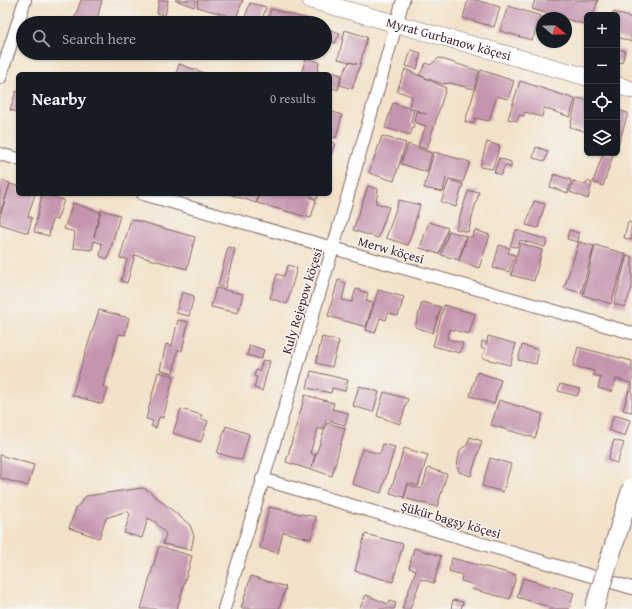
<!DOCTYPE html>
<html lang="en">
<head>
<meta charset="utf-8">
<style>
  body { margin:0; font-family:"Gentium Book Plus",serif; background:#242831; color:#f1f3f6 }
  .controls { position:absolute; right:12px; top:12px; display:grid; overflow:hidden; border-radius:6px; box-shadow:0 1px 3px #0004 }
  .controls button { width:36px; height:36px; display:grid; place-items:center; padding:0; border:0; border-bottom:1px solid #363941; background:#171b24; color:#f1f3f6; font:20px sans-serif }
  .compass { position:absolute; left:536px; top:12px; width:36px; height:36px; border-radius:50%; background:#171b24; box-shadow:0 1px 3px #0004; rotate:109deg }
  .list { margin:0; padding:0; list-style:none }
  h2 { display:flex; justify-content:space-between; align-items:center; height:52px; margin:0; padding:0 16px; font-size:17px }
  h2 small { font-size:13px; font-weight:400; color:#9ea1a6 }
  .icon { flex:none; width:22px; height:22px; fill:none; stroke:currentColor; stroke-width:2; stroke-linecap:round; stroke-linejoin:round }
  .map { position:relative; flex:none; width:632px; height:609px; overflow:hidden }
  .search { position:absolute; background:#171b24; box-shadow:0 1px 3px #0004; left:16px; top:16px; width:316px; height:44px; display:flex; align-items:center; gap:10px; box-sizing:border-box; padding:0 14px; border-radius:22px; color:#9ea1a6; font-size:15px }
  .panel { position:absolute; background:#171b24; box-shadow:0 1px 3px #0004; left:16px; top:72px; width:316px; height:124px; border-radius:6px }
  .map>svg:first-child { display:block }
  .building { fill:#c594ae }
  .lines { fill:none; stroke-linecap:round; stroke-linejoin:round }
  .street-casing { stroke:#856362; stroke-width:14 }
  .secondary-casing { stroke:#856362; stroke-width:18 }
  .street { stroke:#fff; stroke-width:12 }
  .secondary { stroke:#fff; stroke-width:17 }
  .primary-bridge-casing { stroke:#856362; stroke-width:20; stroke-linecap:butt }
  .primary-bridge { stroke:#fff; stroke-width:18 }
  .labels { text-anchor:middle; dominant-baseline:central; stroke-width:3; stroke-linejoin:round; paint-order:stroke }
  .street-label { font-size:13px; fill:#4a1f2b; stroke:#f6f6f2 }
</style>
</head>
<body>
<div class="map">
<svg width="632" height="609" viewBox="0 0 632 609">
  <rect width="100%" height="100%" fill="#f6f6f2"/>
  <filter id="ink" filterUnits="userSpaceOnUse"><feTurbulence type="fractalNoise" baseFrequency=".025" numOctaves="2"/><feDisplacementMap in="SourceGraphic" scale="8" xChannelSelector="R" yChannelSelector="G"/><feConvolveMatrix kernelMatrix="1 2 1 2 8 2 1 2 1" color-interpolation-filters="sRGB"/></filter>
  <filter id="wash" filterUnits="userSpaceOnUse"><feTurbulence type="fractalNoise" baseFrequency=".012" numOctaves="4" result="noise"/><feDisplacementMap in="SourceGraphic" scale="16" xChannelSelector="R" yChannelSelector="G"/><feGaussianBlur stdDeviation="0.9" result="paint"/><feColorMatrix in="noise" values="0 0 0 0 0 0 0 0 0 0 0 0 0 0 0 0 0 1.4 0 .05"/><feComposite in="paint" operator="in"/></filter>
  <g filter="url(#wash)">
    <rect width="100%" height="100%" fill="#f2e2c9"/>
    <g id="blocks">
      <g class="building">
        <polygon points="81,0 102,0 96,23 73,23"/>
        <polygon points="159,0 168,0 165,16 157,13"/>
        <polygon points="175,0 196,0 194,7"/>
        <polygon points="198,0 243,0 236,18 197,7"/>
        <polygon points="468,0 476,0 500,7 494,27 463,18"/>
        <polygon points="535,0 598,0 593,15 587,15 587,25 532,9"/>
        <polygon points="250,3 266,7 261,23 243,23"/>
        <polygon points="508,6 541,16 532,40 500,31"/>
        <polygon points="271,9 315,21 315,23 267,23"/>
        <polygon points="613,12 632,18 632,42 617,37 617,15 612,15"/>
        <polygon points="38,17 58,23 36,23"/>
        <polygon points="325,28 340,33 335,43 325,40"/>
        <polygon points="345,30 367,37 360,65 352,89 340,85 342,76 349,62 357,64 338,59"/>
        <polygon points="617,49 625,51 622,63 617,61"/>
        <polygon points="411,50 421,53 417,69 406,66"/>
        <polygon points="306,58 319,62 317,74 301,74"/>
        <polygon points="439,58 479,71 474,89 450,83 442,84 419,75 426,63 430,65"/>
        <polygon points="179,64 207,74 176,74"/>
        <polygon points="405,69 446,88 427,149 418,146 426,126 414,122 416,111 426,114 409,107 412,96 397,91"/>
        <polygon points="481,70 514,81 508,99 497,96 489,121 475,118 473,124 465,122"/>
        <polygon points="329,71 341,75 338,90 330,87"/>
        <polygon points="520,81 575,99 570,117 544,108 542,117 525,112 523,116 519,115 517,121 508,119"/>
        <polygon points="16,91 18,92 18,112 10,110"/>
        <polygon points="577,98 587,100 587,132 570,127"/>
        <polygon points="393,103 414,110 411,122 414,125 410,135 385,128"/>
        <polygon points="617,110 628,113 617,149"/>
        <polygon points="330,111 342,115 336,138 330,136"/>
        <polygon points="382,136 406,143 394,181 369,173"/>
        <polygon points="330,142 335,143 330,158"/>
        <polygon points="487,142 500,146 492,169 480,167"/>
        <polygon points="408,144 432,153 427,172 401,164"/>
        <polygon points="536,147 548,151 545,161 533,158"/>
        <polygon points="434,152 470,162 463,182 446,178 443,192 424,188"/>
        <polygon points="603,153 613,155 603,186 593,182"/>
        <polygon points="499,158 511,162 511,168 505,165 501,175 494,172"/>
        <polygon points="554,174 571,180 568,193 550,187"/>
        <polygon points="0,180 10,183 0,213"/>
        <polygon points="449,180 463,184 456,207 441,202"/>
        <polygon points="573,181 586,185 587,181 592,183 588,199 570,192"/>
        <polygon points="10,184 18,186 18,194 35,194 28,216 32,218 28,233 0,224 0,217"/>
        <polygon points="368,186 378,189 376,203 389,207 378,238 353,230"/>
        <polygon points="468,191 479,192 468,232 456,229"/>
        <polygon points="42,194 64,200 57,220 52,219 49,236 34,232"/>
        <polygon points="229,194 259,194 256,203"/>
        <polygon points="260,194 318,194 317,199 310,197 316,200 311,218 257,203"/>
        <polygon points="399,200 420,205 408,245 386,238"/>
        <polygon points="534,201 545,204 538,228 526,225"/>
        <polygon points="73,203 100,212 94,237 101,210 120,215 108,259 100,256 102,244 94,241 92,250 73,248 75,232 64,229"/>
        <polygon points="131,219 195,237 187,269 135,255 127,283 121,281 127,259 120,258"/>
        <polygon points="429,222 448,228 439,254 420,248"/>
        <polygon points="628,222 632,223 632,240 624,238"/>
        <polygon points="475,230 490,235 479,268 459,261 467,237 472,237"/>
        <polygon points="516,230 547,240 545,247 520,240 517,247 510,246"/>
        <polygon points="569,230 579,233 578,242 567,239"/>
        <polygon points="449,231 466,236 459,260 441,255"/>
        <polygon points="579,242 594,246 581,293 564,288"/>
        <polygon points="520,243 542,250 534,281 511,275"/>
        <polygon points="499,245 510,248 508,253 515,255 509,272 493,268"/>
        <polygon points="595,245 626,254 611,304 583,295"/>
        <polygon points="228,247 235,249 225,288 218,286"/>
        <polygon points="627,255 632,257 632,287 625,307 614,304"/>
        <polygon points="288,265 297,268 287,304 270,298 277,274 284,276"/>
        <polygon points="338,280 346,283 342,300 352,302 356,289 368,293 366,301 373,303 366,327 328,316"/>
        <polygon points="216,288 243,294 238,313 211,307"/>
        <polygon points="378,290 404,297 398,316 388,313 386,320 380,318 375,333 366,330"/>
        <polygon points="182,292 194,296 189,316 176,313"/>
        <polygon points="422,302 441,307 433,333 415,327"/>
        <polygon points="444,305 475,314 469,334 450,329 447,339 463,343 460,353 433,346"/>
        <polygon points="99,310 129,318 125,335 119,334 103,387 108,389 102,404 72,395"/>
        <polygon points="178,320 188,322 182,351 178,349 173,373 160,370 166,344 172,346"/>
        <polygon points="488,336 516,344 510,365 482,358 485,349 481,348 482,341 487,343"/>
        <polygon points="322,337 339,341 332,367 316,363"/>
        <polygon points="250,345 264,350 261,359 247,355"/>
        <polygon points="522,345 539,350 536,364 518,360"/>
        <polygon points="578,347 632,361 632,412 623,410 631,383 616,379 612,392 598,388 601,377 593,375 594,371 573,366"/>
        <polygon points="263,360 270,361 262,391 254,388 257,377 254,376 256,370 259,371"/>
        <polygon points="311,371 348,380 345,391 332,388 331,393 307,388"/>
        <polygon points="158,372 174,376 163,418 159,417 156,428 151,426 153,421 146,419"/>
        <polygon points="477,372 501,380 494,404 470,396"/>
        <polygon points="560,384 580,389 577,396 558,391"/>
        <polygon points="359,386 379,392 373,412 353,406"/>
        <polygon points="384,392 408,399 400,424 377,416"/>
        <polygon points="305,395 334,403 332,409 348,413 345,425 326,420 323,430 318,428 310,453 315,455 311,470 286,462"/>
        <polygon points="499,400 543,414 535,438 491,425"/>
        <polygon points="181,409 202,415 201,419 208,421 201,442 173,433"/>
        <polygon points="614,415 630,420 625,436 609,430"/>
        <polygon points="327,423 345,428 332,476 311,469"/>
        <polygon points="226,426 249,434 242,460 217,453"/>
        <polygon points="470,437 482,441 471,476 459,472 457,466 460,450 467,445"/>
        <polygon points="614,440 624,443 617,463 608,460"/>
        <polygon points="383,444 395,447 381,493 352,484 362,449 380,454"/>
        <polygon points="404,448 428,455 418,486 408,483 404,497 390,493"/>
        <polygon points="0,455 34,465 28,486 0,478"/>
        <polygon points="490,458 511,464 503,492 482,486"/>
        <polygon points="428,468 447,474 437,507 404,498 408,485 422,489"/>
        <polygon points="142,488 149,491 190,525 194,536 191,550 163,544 166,534 155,522 148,518 142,538 124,533 130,514 127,511 106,518 99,538 69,528 76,508 86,496"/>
        <polygon points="269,507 316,517 311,539 283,532 278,553 260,548"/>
        <polygon points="365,534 403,544 393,582 355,571"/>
        <polygon points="159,546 192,556 177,609 141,609"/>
        <polygon points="414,548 441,556 434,583 421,579 410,609 402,609 416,570 409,568"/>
        <polygon points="452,558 516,575 510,599 471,589 472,584 461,581 462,575 449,571"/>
        <polygon points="251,576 286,587 279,609 241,608"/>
        <polygon points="523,578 574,593 569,609 548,609 549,607 517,597"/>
        <polygon points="366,595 388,604 389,601 396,603 394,609 362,609 360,608"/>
        <polygon points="453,600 463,602 461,609 451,609"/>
      </g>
    </g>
  </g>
  <g filter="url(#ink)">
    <use href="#blocks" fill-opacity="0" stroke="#856362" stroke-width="1"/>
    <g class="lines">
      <defs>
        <g id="street">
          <polyline points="0,78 25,0"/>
          <polyline points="0,154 18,159"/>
          <polyline points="143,194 632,333"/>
          <polyline points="262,479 632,588"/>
          <polyline points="224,609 333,248 403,0"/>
        </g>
        <g id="secondary">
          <path id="s1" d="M311 0 587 77"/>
          <polyline points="617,85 632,90"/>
        </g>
      </defs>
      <use href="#street" class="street-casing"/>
      <use href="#secondary" class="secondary-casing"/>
      <use href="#street" class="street"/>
      <use href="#secondary" class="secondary"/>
      <defs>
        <polyline id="primary-bridge" points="594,609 632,487"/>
      </defs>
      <use href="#primary-bridge" class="primary-bridge-casing"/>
      <use href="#primary-bridge" class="primary-bridge"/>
    </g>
  </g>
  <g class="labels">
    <g class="street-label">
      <text stroke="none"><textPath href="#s1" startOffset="143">Myrat Gurbanow köçesi</textPath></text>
      <text transform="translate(391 250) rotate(16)">Merw köçesi</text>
      <text transform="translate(302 301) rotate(-73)">Kuly Rejepow köçesi</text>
      <text transform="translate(451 520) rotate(16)">Şükür bagşy köçesi</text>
    </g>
  </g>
</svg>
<div class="controls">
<button>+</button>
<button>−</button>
<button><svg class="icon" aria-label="locate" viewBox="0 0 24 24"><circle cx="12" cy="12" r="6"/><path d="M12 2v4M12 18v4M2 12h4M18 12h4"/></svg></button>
<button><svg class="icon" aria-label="layers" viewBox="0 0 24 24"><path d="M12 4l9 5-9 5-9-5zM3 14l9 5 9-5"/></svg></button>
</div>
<svg class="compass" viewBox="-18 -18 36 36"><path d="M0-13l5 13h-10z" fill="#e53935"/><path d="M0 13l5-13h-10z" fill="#9ea1a6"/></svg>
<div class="search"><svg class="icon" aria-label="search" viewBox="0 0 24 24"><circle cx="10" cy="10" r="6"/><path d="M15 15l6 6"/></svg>Search here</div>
<section class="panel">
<h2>Nearby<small>0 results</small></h2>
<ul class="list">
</ul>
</section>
</div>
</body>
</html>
